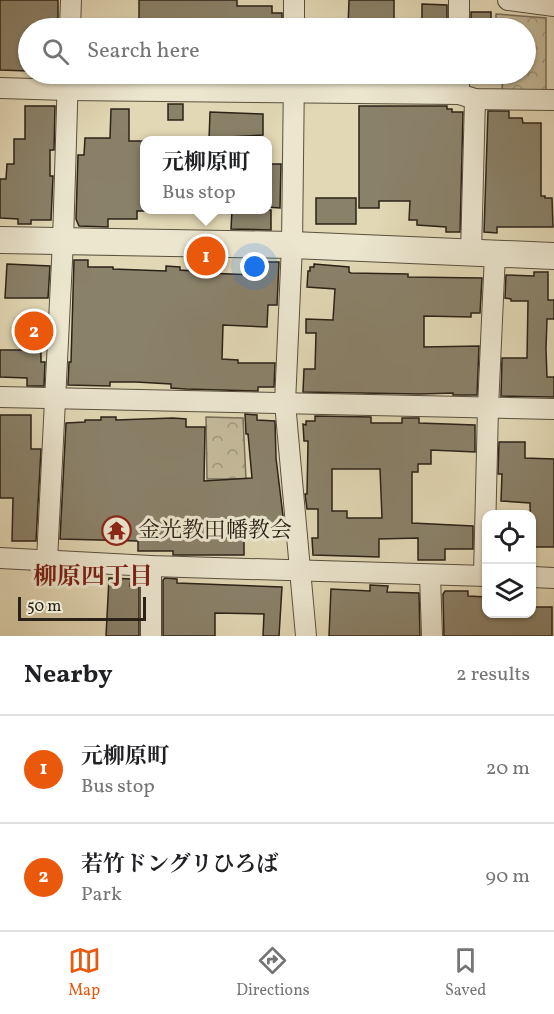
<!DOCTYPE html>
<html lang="en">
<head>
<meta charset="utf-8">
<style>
  body { margin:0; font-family:Vollkorn,"Noto Serif JP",serif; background:#f6f6f6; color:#202124 }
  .controls { position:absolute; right:18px; bottom:18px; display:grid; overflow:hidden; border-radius:12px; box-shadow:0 2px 4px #0004 }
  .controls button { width:54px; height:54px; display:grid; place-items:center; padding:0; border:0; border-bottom:2px solid #e0e0e0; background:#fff; color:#202124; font:30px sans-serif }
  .scale { position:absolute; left:18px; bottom:15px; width:128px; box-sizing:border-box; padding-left:6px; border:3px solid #2b2217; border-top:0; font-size:16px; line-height:21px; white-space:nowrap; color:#2b2217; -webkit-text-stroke:4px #ece6cf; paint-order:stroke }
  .you { position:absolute; left:255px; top:267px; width:21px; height:21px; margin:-15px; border:4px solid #fff; border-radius:50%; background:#1a73e8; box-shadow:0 0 0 9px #1a73e833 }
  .badge { display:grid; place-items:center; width:39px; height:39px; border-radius:50%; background:#ea580c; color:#fff; font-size:20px; font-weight:700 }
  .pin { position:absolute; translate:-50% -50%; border:3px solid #fff; box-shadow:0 2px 6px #0006 }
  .popup { position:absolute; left:140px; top:136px; width:132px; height:78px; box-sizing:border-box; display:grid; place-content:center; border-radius:12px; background:#fff; filter:drop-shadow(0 2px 4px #0005); font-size:20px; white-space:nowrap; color:#757577 }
  .popup b { font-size:22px; color:#202124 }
  .popup::after { content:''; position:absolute; left:50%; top:100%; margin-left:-12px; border:12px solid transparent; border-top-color:#fff }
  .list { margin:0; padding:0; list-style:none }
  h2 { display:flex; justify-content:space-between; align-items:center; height:78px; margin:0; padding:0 24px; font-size:26px }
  h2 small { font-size:20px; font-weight:400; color:#757577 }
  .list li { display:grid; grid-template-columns:39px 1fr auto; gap:18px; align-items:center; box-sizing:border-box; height:108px; padding:0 24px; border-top:2px solid #e0e0e0 }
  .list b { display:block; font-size:22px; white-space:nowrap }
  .list p { margin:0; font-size:20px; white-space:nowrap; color:#757577 }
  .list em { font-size:20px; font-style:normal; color:#757577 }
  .icon { flex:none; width:33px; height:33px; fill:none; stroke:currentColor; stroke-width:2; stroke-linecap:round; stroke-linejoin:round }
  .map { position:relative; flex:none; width:554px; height:636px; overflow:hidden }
  .search { position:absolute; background:#fff; box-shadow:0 2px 4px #0004; left:18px; right:18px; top:18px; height:66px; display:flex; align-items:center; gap:15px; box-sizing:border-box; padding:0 21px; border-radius:33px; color:#757577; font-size:22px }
  .sheet { height:294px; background:#fff }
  nav { display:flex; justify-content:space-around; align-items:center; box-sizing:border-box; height:84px; border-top:2px solid #e0e0e0; background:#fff; font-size:16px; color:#757577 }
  nav a { display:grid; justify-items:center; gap:3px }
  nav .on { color:#ea580c }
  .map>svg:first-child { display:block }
  .park { fill:url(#park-crowns); stroke:#776e58; stroke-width:1.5 }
  .building { fill:#8a8169; stroke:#2b2217; stroke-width:1.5; fill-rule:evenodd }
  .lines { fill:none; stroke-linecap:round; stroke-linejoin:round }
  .minor-casing { stroke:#59503e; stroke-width:22 }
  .tertiary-casing { stroke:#59503e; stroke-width:28 }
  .minor { stroke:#ece6cf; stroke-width:20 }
  .tertiary { stroke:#ece6cf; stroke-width:26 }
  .labels { text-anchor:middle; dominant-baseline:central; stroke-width:6; stroke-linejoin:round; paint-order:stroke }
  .poi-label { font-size:22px; fill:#2b2217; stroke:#ece6cf; text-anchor:start }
  .neighbourhood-label { font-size:24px; font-weight:bold; fill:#7a1f14; stroke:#ece6cf }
</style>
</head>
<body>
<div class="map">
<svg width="554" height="636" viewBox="0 0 554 636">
  <defs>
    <pattern id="park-crowns" width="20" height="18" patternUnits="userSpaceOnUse" patternTransform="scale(1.5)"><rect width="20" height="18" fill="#c3b99a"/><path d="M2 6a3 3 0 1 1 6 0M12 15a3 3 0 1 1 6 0" fill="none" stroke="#9f967d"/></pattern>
  </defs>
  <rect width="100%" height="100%" fill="#e2d8b5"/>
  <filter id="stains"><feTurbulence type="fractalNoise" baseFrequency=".00333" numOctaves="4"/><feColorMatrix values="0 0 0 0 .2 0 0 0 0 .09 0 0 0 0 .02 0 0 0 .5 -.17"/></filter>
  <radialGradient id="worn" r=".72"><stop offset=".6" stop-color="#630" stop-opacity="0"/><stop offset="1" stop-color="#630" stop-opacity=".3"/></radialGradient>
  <g class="park">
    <polygon points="496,14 546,18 546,90 502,90 503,74 526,74 526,28 496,28"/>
    <polygon points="206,417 243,418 246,479 207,479"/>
  </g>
  <g class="building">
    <polygon points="0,0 58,0 58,28 28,28 28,71 0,70"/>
    <polygon points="139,0 237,0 237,6 272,6 272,13 282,13 282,28 139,28"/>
    <polygon points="349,0 394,0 394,28 348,28"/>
    <polygon points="422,4 447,5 447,28 422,26"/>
    <rect x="471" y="12" width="20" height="16"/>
    <polygon points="390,74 447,74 447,82 390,81"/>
    <rect x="168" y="104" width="15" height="16"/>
    <polygon points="25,106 55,106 54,150 50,150 50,176 53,176 51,220 31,220 31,224 18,224 18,219 0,218 0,179 6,179 7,164 14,164 14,139 25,139"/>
    <polygon points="359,106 447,106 447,109 452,109 452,112 463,112 460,232 446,232 446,227 417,225 417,220 409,220 410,201 379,201 379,208 359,208"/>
    <polygon points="111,109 129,109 129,141 144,141 144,211 137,211 137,219 108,219 108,227 79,226 76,219 78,155 84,155 85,138 110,138"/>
    <polygon points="488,111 509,111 509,118 522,118 523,123 541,123 541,196 545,196 545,198 552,198 553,227 497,227 497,233 484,232"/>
    <polygon points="210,112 263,114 263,135 229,137 229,141 209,141"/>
    <polygon points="267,164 281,164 280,208 267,207"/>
    <rect x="316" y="198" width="40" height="26"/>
    <polygon points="232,210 271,210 271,230 231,229"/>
    <polygon points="74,260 88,260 88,267 113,267 113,269 166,271 166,266 180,267 180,270 206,272 206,273 258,275 258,262 279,262 277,305 268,305 267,327 223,325 222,359 238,360 238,363 275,363 274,387 258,387 258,391 186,389 171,388 171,384 136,382 110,382 110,386 68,385 69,362 71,362"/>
    <polygon points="7,264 50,266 48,298 5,298"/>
    <polygon points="314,264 349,267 349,272 351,273 408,274 408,277 482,278 480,313 471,313 471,317 424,316 424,347 479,346 477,395 453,395 453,393 420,394 303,392 304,369 315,369 316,333 306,333 306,319 333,320 335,289 307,287 308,271 310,271 310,267 314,267"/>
    <polygon points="534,272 548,272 548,300 554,300 554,319 547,319 546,349 547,377 554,377 554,397 501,396 502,358 527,358 528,301 511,301 511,299 505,298 506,275 534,276"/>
    <polygon points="0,350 41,350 41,362 45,362 44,386 27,386 27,378 0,377"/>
    <polygon points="245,414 257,415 257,420 275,421 276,458 284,524 283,527 244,531 244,555 173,555 173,551 138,551 138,541 60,539 66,423 85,422 85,420 101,420 101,417 116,417 116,420 173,418 186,419 186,427 205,427 204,481 252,478 248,434 246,434"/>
    <polygon points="0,415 31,415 31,449 41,449 36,541 12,541 13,498 0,498"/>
    <path d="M315 416 371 417V423H402V418H419V423L475 425V452L431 450V464H418V472H412V523L473 526V549H445V560H418V538L379 539V557L313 555 312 538H318V509H307L305 494H307L308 441H304L303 424 306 425V421H315ZM332 469H380L382 518H347V511H332Z"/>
    <polygon points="499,442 525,442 525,458 554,459 554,547 531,547 530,503 501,501 502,474 498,474"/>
    <polygon points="109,578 131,579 130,586 139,587 139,636 106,636"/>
    <polygon points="165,578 177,579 177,583 282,587 279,636 263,636 264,614 215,613 215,636 163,636 163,580"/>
    <polygon points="370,585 388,586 387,592 419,593 420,636 329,636 331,589 370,591"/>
    <polygon points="445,591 468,591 468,596 486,597 486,614 531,614 531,607 552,607 552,636 444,636 443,594"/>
  </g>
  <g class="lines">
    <defs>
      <g id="minor">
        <polyline points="459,0 459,28"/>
        <polyline points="508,0 554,6"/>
        <polyline points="70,28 71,0"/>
        <polyline points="294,28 294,0"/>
        <polyline points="294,74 292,245 285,403 306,636"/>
        <polyline points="459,74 459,94"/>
        <polyline points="0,88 67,90 459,94 475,99 554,100"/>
        <polyline points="471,253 475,99"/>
        <polyline points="0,397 554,409"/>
        <polyline points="0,558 151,566 486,576"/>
        <polyline points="47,560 63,241 68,74"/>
        <polyline points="430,575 432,636"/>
        <polyline points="484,576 488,408 495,254"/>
        <polyline points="532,577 554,578"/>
        <polyline points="151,636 151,566"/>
      </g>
      <polyline id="tertiary" points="0,240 292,245 554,256"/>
    </defs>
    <use href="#minor" class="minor-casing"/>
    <use href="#tertiary" class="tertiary-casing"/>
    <use href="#minor" class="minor"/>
    <use href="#tertiary" class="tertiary"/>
  </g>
  <defs>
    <symbol id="temple-ring" viewBox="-11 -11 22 22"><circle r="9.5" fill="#ece6cf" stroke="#8f2418" stroke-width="1.5"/><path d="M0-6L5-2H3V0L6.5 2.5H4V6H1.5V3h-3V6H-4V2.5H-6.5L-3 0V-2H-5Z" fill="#8f2418"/></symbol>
  </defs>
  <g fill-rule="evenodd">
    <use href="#temple-ring" x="100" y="514" width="33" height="33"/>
  </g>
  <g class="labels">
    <g class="poi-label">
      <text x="138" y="531">金光教田幡教会</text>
    </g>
    <g class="neighbourhood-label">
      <text x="93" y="578">柳原四丁目</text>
    </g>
  </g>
  <rect width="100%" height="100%" filter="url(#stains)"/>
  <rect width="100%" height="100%" fill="url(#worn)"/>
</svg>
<div class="controls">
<button><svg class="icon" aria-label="locate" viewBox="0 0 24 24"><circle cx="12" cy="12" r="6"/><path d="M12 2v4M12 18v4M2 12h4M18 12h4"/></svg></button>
<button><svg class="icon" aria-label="layers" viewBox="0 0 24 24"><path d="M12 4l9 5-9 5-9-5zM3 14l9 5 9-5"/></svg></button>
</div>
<div class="scale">50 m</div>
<div class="you"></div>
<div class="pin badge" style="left:206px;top:256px">1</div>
<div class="popup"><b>元柳原町</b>Bus stop</div>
<div class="pin badge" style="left:34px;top:331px">2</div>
<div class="search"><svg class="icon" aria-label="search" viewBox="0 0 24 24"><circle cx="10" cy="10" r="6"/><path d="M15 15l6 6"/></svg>Search here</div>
</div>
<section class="sheet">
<h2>Nearby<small>2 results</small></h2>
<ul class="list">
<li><span class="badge">1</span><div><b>元柳原町</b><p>Bus stop</p></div><em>20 m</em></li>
<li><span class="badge">2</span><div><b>若竹ドングリひろば</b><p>Park</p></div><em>90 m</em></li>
</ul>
</section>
<nav>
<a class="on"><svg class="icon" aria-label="map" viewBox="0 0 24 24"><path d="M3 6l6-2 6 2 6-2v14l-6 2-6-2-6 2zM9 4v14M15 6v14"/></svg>Map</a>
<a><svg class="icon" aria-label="directions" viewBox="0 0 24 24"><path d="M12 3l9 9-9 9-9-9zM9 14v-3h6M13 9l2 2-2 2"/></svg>Directions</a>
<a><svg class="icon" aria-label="saved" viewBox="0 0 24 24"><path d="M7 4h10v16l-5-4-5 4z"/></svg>Saved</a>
</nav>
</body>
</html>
